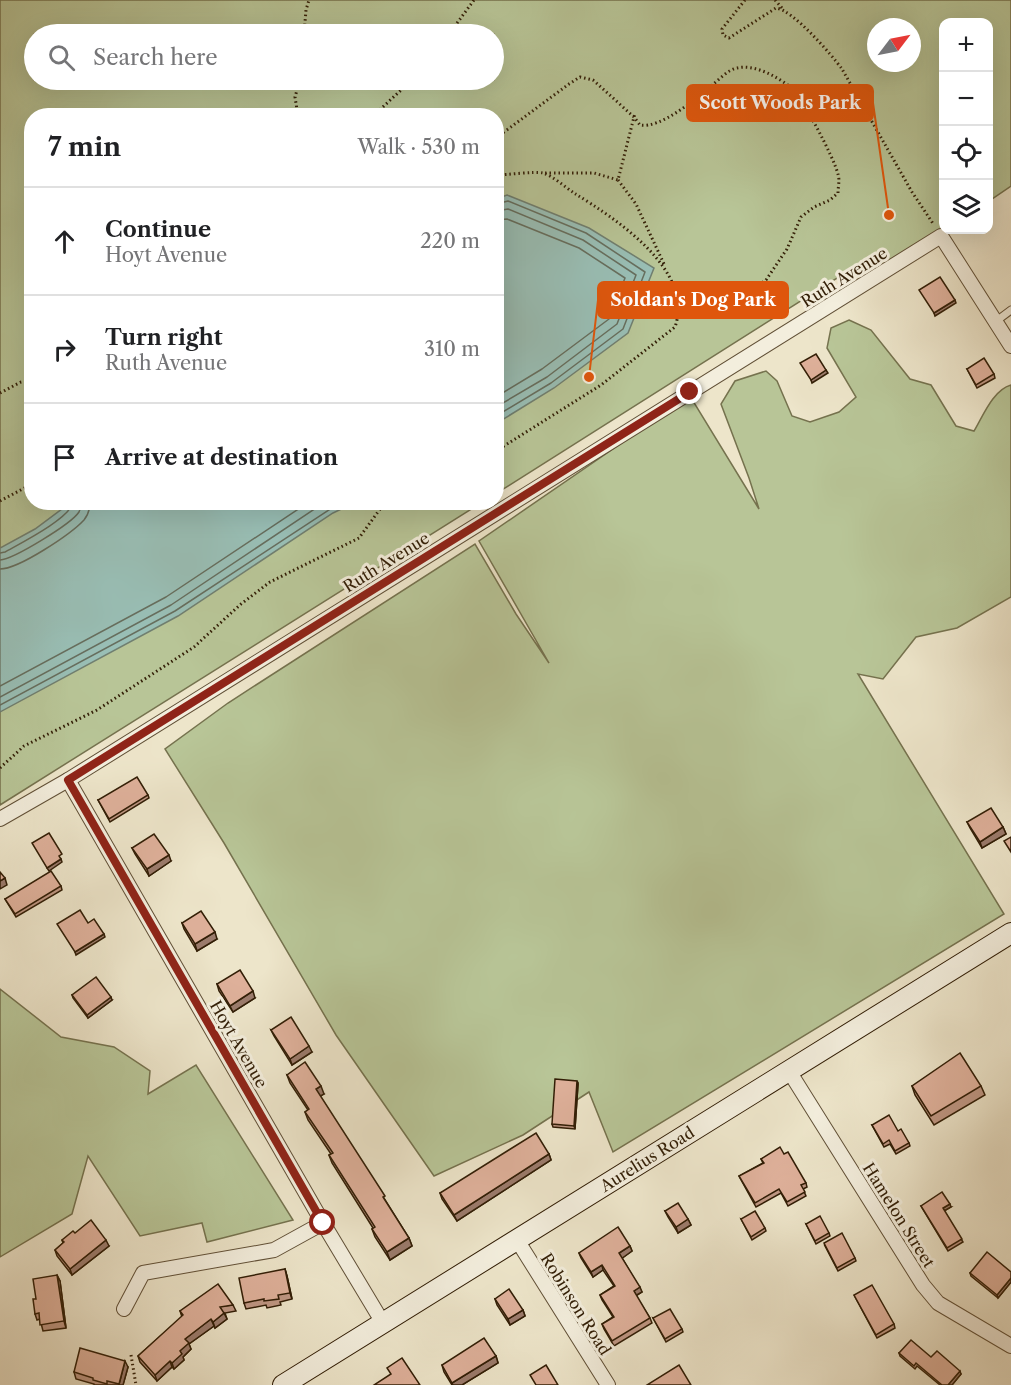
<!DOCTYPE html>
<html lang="en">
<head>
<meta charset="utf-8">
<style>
  body { margin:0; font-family:"Libre Caslon Text",serif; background:#f2f2f2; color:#202124 }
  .controls { position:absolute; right:18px; top:18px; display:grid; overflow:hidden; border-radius:12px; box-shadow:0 6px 24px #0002 }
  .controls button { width:54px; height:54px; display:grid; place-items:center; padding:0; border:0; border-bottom:2px solid #e0e0e0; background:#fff; color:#202124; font:30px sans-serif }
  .compass { position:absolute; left:867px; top:18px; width:54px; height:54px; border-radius:50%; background:#fff; box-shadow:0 6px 24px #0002; rotate:58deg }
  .stop { position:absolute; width:18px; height:18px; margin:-14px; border:4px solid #8f2418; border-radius:50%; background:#fff }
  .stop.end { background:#8f2418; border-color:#fff; box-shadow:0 2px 6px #0008 }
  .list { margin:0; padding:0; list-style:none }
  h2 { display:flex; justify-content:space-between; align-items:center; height:78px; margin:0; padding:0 24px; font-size:26px }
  h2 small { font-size:20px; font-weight:400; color:#757577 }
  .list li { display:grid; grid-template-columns:39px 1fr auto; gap:18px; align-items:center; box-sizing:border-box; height:108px; padding:0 24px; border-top:2px solid #e0e0e0 }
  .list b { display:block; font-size:22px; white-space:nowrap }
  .list p { margin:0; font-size:20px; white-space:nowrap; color:#757577 }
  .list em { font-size:20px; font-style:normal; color:#757577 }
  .icon { flex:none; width:33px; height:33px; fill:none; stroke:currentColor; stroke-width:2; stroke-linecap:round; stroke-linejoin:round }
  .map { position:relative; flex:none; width:1011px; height:1385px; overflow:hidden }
  .search { position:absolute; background:#fff; box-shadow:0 6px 24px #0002; left:24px; top:24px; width:480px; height:66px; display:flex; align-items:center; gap:15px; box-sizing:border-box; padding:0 21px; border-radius:33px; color:#757577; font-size:22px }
  .panel { position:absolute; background:#fff; box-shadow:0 6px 24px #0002; left:24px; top:108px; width:480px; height:402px; border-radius:24px }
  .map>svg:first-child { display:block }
  .green { fill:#b8c597; stroke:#75724e; stroke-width:1.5; fill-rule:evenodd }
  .water { fill:#99bfb6; stroke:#707f70; stroke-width:1.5 }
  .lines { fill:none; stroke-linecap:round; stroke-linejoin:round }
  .shore { stroke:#666e5e; stroke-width:1.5 }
  .lane-casing { stroke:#615037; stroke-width:9 }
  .street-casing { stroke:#615037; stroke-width:16 }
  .secondary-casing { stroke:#321e06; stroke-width:22 }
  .path { stroke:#321e06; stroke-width:3; stroke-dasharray:1.5 3; stroke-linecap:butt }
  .lane { stroke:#f3eedd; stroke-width:7 }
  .street { stroke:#f3eedd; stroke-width:14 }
  .secondary { stroke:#f3eedd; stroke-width:20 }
  .wall { fill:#bf9784; stroke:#321e06; stroke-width:1.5 }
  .shaded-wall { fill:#9b7b6c; stroke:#321e06; stroke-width:1.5 }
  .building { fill:#deb09a; stroke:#321e06; stroke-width:1.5 }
  .route { stroke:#8f2418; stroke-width:8 }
  .labels { text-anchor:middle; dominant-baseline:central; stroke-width:6; stroke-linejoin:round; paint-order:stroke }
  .street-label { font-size:16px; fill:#321e06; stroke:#f3eedd }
  .leader { fill:none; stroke:#df560c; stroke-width:2 }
  .callout-dot { fill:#df560c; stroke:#f3eedd; stroke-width:2 }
  .callout { fill:#df560c; stroke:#df560c; stroke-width:2 }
  .callout-label { font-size:18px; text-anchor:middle; font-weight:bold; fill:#fff }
</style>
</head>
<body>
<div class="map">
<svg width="1011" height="1385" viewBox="0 0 1011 1385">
  <rect width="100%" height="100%" fill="#ede5ca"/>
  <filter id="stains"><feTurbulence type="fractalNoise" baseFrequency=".00333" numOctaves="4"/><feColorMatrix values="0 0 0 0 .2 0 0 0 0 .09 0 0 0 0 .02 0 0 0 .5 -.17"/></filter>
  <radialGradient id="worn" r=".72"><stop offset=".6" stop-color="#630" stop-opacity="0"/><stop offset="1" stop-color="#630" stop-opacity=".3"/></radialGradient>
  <g class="green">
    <path d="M0 0H1011V186L989 201 988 22H944V230H946L875 277 864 261 497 493 496 116H32V502L481 503 0 805ZM876 27H912V63H876ZM34 34H494V80H34Z"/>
    <path d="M849 320 871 330 910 379 931 385 956 426 974 431C983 416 993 390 1011 385V597L957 628 916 637 883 679 858 674 1004 914 613 1152 589 1092 523 1135 434 1176 336 1035 224 843 165 749 228 703 475 544 516 614 549 663 479 541 690 396 759 509 749 478 721 404 735 381 766 371 777 381 792 416 810 422 839 412 856 397 827 348 831 328Z"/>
    <polygon points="0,989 61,1037 114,1047 150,1071 148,1094 196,1065 293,1220 207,1242 202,1223 140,1236 88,1156 72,1214 0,1257"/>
  </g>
  <g class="water">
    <polygon points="507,195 589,228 654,268 628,333 554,388 497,423 496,199"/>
    <polygon points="70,503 70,502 354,503 333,513 178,616 0,712 0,548 35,529"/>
  </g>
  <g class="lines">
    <g class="shore">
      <polyline points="496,204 508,201 586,233 645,272 623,329 551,383 496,416"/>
      <polyline points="496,211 508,209 583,240 636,275 617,324 547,377 496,407"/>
      <polyline points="496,220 507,219 579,248 625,278 609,319 542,369 496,397"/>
      <path d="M0 553 5 552C19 544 71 518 73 502"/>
      <path d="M0 560C14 559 71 524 79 512 81 508 80 507 81 502"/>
      <path d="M0 569C19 569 71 534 84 520 88 515 90 509 90 502"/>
      <polyline points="0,686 166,597 309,502"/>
      <polyline points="0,697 171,605 325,502"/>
      <polyline points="0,705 175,611 341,502"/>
    </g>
    <defs>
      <polyline id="lane" points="995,322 1011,310"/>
      <g id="street">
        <polyline points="68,780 323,1223 383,1323"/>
        <polyline points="0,819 68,780 941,236 1011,346"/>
        <polyline points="789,1071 923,1285 938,1303 1011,1346"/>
        <polyline points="517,1240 608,1385"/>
        <polyline points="124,1309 143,1273 274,1250 323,1223"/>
      </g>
      <polyline id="secondary" points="283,1385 1011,933"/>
    </defs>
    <use href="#lane" class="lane-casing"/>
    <use href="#street" class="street-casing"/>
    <use href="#secondary" class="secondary-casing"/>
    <g class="path">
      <path d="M745 0 722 29 723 35 729 38 776 8C793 10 831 54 842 69L912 192 934 225"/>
      <polyline points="775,0 782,8"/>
      <polyline points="304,34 306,10 309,0"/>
      <polyline points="449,34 474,0"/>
      <polyline points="298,116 295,97 300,80"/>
      <polyline points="373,116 412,80"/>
      <path d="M496 138 569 84 580 77 593 80 634 117 640 125C660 129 696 99 711 86 719 80 727 70 737 68 754 64 776 76 789 86 803 98 833 156 838 174 840 180 838 187 838 193L830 200 814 207 801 217 787 249 766 280 734 302 679 316"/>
      <polyline points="545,173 594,173 618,180 635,113"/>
      <path d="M496 175C507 175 534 171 543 173 553 176 565 187 574 193 616 219 695 270 675 327L601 385 496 451"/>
      <polyline points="618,180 636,204 664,264"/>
      <polyline points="0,393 21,382 32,380"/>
      <polyline points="0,501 32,484"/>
      <polyline points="0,768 24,746 97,710 194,647 241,604 270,582 359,538 383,505 390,502"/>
      <polyline points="131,1355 136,1385"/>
    </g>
    <use href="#lane" class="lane"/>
    <use href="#street" class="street"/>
    <use href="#secondary" class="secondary"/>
  </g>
  <g class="wall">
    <polygon points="967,369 994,374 995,378 977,388"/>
    <polygon points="148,795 149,798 110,822 98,800"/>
    <polygon points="967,822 1003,827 1006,834 982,848 970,828"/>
    <polygon points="132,848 171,861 149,876 135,854"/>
    <polygon points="61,886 62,890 16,917 5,899"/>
    <polygon points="182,923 217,939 197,951 184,929"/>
    <polygon points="217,984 255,998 233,1012 219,991"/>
    <polygon points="72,995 112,1000 88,1018 73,998"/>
    <polygon points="271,1030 312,1052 292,1065 274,1036"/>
    <polygon points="287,1075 324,1094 320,1096 409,1238 412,1246 390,1260 375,1237 372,1229 373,1228 332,1163 329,1155 331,1154 308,1120 305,1112 308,1110 290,1083"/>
    <polygon points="578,1084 575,1129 553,1127 552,1124"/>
    <polygon points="912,1086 981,1086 985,1095 934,1125 915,1095"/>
    <polygon points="872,1125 898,1131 909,1143 910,1146 896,1154 890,1144 884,1147"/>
    <polygon points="549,1154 551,1160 457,1221 442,1199 440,1193"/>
    <polygon points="784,1154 806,1183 807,1187 803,1189 806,1196 788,1206 781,1193 756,1207 739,1176 763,1163 761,1159"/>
    <polygon points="921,1206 951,1207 944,1211 963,1242 948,1251"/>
    <polygon points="665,1211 688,1219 691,1225 678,1233 668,1217"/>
    <polygon points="741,1219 765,1228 766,1231 752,1240"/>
    <polygon points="806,1224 829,1233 830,1236 816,1244"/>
    <polygon points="75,1233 109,1246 72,1275 57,1256 55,1250 63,1243 62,1240"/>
    <polygon points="630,1246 632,1251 622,1258 642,1292 636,1296 650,1318 652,1323 614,1346 604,1329 602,1324 613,1317 602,1300 600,1295 614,1286 603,1270 593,1277 581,1258 579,1253"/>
    <polygon points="825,1246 855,1258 856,1261 838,1271"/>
    <polygon points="285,1269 287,1276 292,1299 280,1302 281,1305 267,1308 266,1305 246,1309 244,1303"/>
    <polygon points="1011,1272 1011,1282 998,1298 971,1276 970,1273"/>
    <polygon points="57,1275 60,1281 66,1328 43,1331 40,1319 37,1320 35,1314 36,1299"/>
    <polygon points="854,1295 894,1324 895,1328 877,1338"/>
    <polygon points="495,1299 523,1310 525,1316 510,1325 497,1305"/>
    <polygon points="233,1305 236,1311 225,1313 227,1319 215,1328 214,1326 189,1344 191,1349 183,1357 184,1360 174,1369 172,1367 157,1381 140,1362 138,1356 182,1317 180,1311"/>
    <polygon points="653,1318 682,1329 683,1332 666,1342"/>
    <polygon points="899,1353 931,1357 961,1374 952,1385 940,1385 917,1366 915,1369 900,1356"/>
    <polygon points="496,1356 498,1363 462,1385 452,1385 444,1372 442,1365"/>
    <polygon points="128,1367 123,1385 94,1385 94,1384 76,1379 74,1372"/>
  </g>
  <g class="shaded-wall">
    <polygon points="955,300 956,303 935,316 934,313"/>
    <polygon points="826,370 828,373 812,383 811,380"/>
    <polygon points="1003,827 1006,834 982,848 980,842"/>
    <polygon points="169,855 171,861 149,876 147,869"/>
    <polygon points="61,859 62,862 49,871 47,868"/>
    <polygon points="5,878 7,885 0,889 0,881"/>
    <polygon points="215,932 217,939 197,951 195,944"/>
    <polygon points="104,934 105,937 76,955 75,952"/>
    <polygon points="253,991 255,998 233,1012 230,1006"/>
    <polygon points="111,997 112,1000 88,1018 87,1015"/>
    <polygon points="309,1046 312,1052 292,1065 290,1059"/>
    <polygon points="577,1081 578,1084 575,1129 574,1126"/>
    <polygon points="321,1086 324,1094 319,1097 316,1089"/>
    <polygon points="549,1154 551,1160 457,1221 454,1215"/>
    <polygon points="950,1204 951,1207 944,1211 943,1208"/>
    <polygon points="688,1219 691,1225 678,1233 676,1227"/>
    <polygon points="409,1238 412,1246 390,1260 387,1252"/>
    <polygon points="106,1240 109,1246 72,1275 70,1269"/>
    <polygon points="630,1246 632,1251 621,1259 619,1253"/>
    <polygon points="602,1265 603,1270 593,1277 591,1272"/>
    <polygon points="285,1269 287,1276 292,1299 290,1293"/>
    <polygon points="57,1275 60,1281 66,1328 64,1321"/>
    <polygon points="1011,1278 1011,1282 998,1298 997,1295"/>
    <polygon points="640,1287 642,1292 635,1296 634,1291"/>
    <polygon points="523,1310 525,1316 510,1325 508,1319"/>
    <polygon points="224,1313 227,1319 215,1328 213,1322"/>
    <polygon points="211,1319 214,1326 189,1344 191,1349 183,1357 184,1360 174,1369 172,1363 180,1351 185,1339"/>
    <polygon points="496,1356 498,1363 462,1385 453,1385 452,1383"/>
    <polygon points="125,1361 128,1367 123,1385 119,1385"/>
    <polygon points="170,1361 172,1367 157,1381 155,1375"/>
    <polygon points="960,1371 961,1374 952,1385 948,1385"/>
  </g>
  <g class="building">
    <polygon points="940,277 955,300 934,313 919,290"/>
    <polygon points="816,354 826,370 811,380 800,363"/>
    <polygon points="984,358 994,374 976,385 967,369"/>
    <polygon points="137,777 148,795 109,819 98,800"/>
    <polygon points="991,808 1003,827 980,842 967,822"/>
    <polygon points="49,833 62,854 59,856 61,859 47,868 32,843"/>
    <polygon points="154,834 169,855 147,869 132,848"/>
    <polygon points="1011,837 1011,852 1004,841"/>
    <polygon points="51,871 61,886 15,914 5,899"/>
    <polygon points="0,872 5,878 0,881"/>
    <polygon points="80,910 88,923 94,919 104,934 75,952 57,924"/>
    <polygon points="201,911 215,932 195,944 182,923"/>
    <polygon points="240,970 253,991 230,1006 217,984"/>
    <polygon points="96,977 111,997 87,1015 72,995"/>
    <polygon points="291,1017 309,1046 290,1059 271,1030"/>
    <polygon points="960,1053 981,1086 931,1116 912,1086"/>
    <polygon points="305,1062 321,1086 316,1089 385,1196 383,1197 409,1238 387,1252 372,1229 375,1227 329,1155 333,1153 305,1112 309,1109 287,1075"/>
    <polygon points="555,1079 577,1081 574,1126 552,1124"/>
    <polygon points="889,1115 898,1131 901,1129 909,1143 895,1151 889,1140 883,1144 872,1125"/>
    <polygon points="536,1133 549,1154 454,1215 440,1193"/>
    <polygon points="780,1147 784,1154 788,1152 806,1183 801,1185 805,1192 787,1202 779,1189 755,1203 739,1176 764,1163 761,1159"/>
    <polygon points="942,1192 950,1204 943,1208 962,1239 947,1248 921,1206"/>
    <polygon points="678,1203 688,1219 676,1227 665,1211"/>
    <polygon points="755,1211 765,1228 751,1237 741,1219"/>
    <polygon points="820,1216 829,1233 815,1241 806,1224"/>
    <polygon points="91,1220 106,1240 70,1269 55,1250 64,1242 62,1240 73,1231 75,1233"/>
    <polygon points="618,1227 630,1246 619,1253 640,1287 634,1291 650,1318 612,1341 602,1324 614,1317 600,1295 615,1286 602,1265 591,1272 579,1253"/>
    <polygon points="842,1233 855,1258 837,1268 824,1243"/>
    <polygon points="987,1252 1011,1272 1011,1278 997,1295 970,1273"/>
    <polygon points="285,1269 290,1293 278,1295 279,1299 264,1301 264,1299 244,1303 239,1278"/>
    <polygon points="57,1275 64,1321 40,1325 39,1313 35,1314 33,1299 36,1299 33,1279"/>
    <polygon points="218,1284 233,1305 220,1307 224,1313 213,1322 211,1319 185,1339 189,1343 180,1351 182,1354 172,1363 170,1361 155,1375 138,1356 183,1315 180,1311"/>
    <polygon points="872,1285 894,1324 876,1335 854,1295"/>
    <polygon points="509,1289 523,1310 508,1319 495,1299"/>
    <polygon points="670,1309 682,1329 665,1339 653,1318"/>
    <polygon points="484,1338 496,1356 452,1383 442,1365"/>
    <polygon points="911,1340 931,1357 937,1351 960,1371 948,1385 942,1385 916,1363 914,1366 899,1353"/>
    <polygon points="80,1348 125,1361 119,1384 107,1381 107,1384 93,1380 93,1378 74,1372"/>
    <polygon points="402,1358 420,1385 374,1385 391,1374 387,1368"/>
    <polygon points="546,1365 558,1385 536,1385 530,1375"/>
    <polygon points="679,1365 691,1385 647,1385"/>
  </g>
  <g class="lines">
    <polyline class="route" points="323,1223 68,780 690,392"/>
  </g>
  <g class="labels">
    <g class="street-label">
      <text transform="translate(844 277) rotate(-32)">Ruth Avenue</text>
      <text transform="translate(386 562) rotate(-32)">Ruth Avenue</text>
      <text transform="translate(239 1044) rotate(60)">Hoyt Avenue</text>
      <text transform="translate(647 1159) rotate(-32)">Aurelius Road</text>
      <text transform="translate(899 1215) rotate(58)">Hamelon Street</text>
      <text transform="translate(576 1304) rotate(58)">Robinson Road</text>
    </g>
  </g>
  <path class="leader" d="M889 215L873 103M589 377L598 300"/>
  <g class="callout-dot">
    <circle cx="889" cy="215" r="6"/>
    <circle cx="589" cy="377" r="6"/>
  </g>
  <g class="callout">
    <rect x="687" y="85" width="186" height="36" rx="6"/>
    <rect x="598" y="282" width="190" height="36" rx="6"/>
  </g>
  <g class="callout-label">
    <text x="780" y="109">Scott Woods Park</text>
    <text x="693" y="306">Soldan's Dog Park</text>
  </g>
  <rect width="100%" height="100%" filter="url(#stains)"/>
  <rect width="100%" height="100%" fill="url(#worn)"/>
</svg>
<div class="controls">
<button>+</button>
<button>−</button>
<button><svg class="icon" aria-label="locate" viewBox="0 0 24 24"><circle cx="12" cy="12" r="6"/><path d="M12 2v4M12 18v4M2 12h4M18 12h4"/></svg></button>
<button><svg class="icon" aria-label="layers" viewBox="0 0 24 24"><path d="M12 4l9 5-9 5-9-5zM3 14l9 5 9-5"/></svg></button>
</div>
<svg class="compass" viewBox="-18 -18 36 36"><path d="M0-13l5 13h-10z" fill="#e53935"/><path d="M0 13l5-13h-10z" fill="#757577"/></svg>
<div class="stop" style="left:323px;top:1223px"></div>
<div class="stop end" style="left:690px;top:392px"></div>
<div class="search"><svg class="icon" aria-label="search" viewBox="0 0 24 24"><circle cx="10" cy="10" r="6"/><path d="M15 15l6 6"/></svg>Search here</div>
<section class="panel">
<h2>7 min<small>Walk · 530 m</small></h2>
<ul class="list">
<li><svg class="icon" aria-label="ahead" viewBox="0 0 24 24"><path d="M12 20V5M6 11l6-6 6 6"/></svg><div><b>Continue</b><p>Hoyt Avenue</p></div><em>220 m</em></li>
<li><svg class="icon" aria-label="right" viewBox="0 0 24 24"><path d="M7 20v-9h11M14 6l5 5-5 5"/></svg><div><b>Turn right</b><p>Ruth Avenue</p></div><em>310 m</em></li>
<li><svg class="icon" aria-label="arrive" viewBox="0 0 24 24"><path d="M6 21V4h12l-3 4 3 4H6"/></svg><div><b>Arrive at destination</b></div></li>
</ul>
</section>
</div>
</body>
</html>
